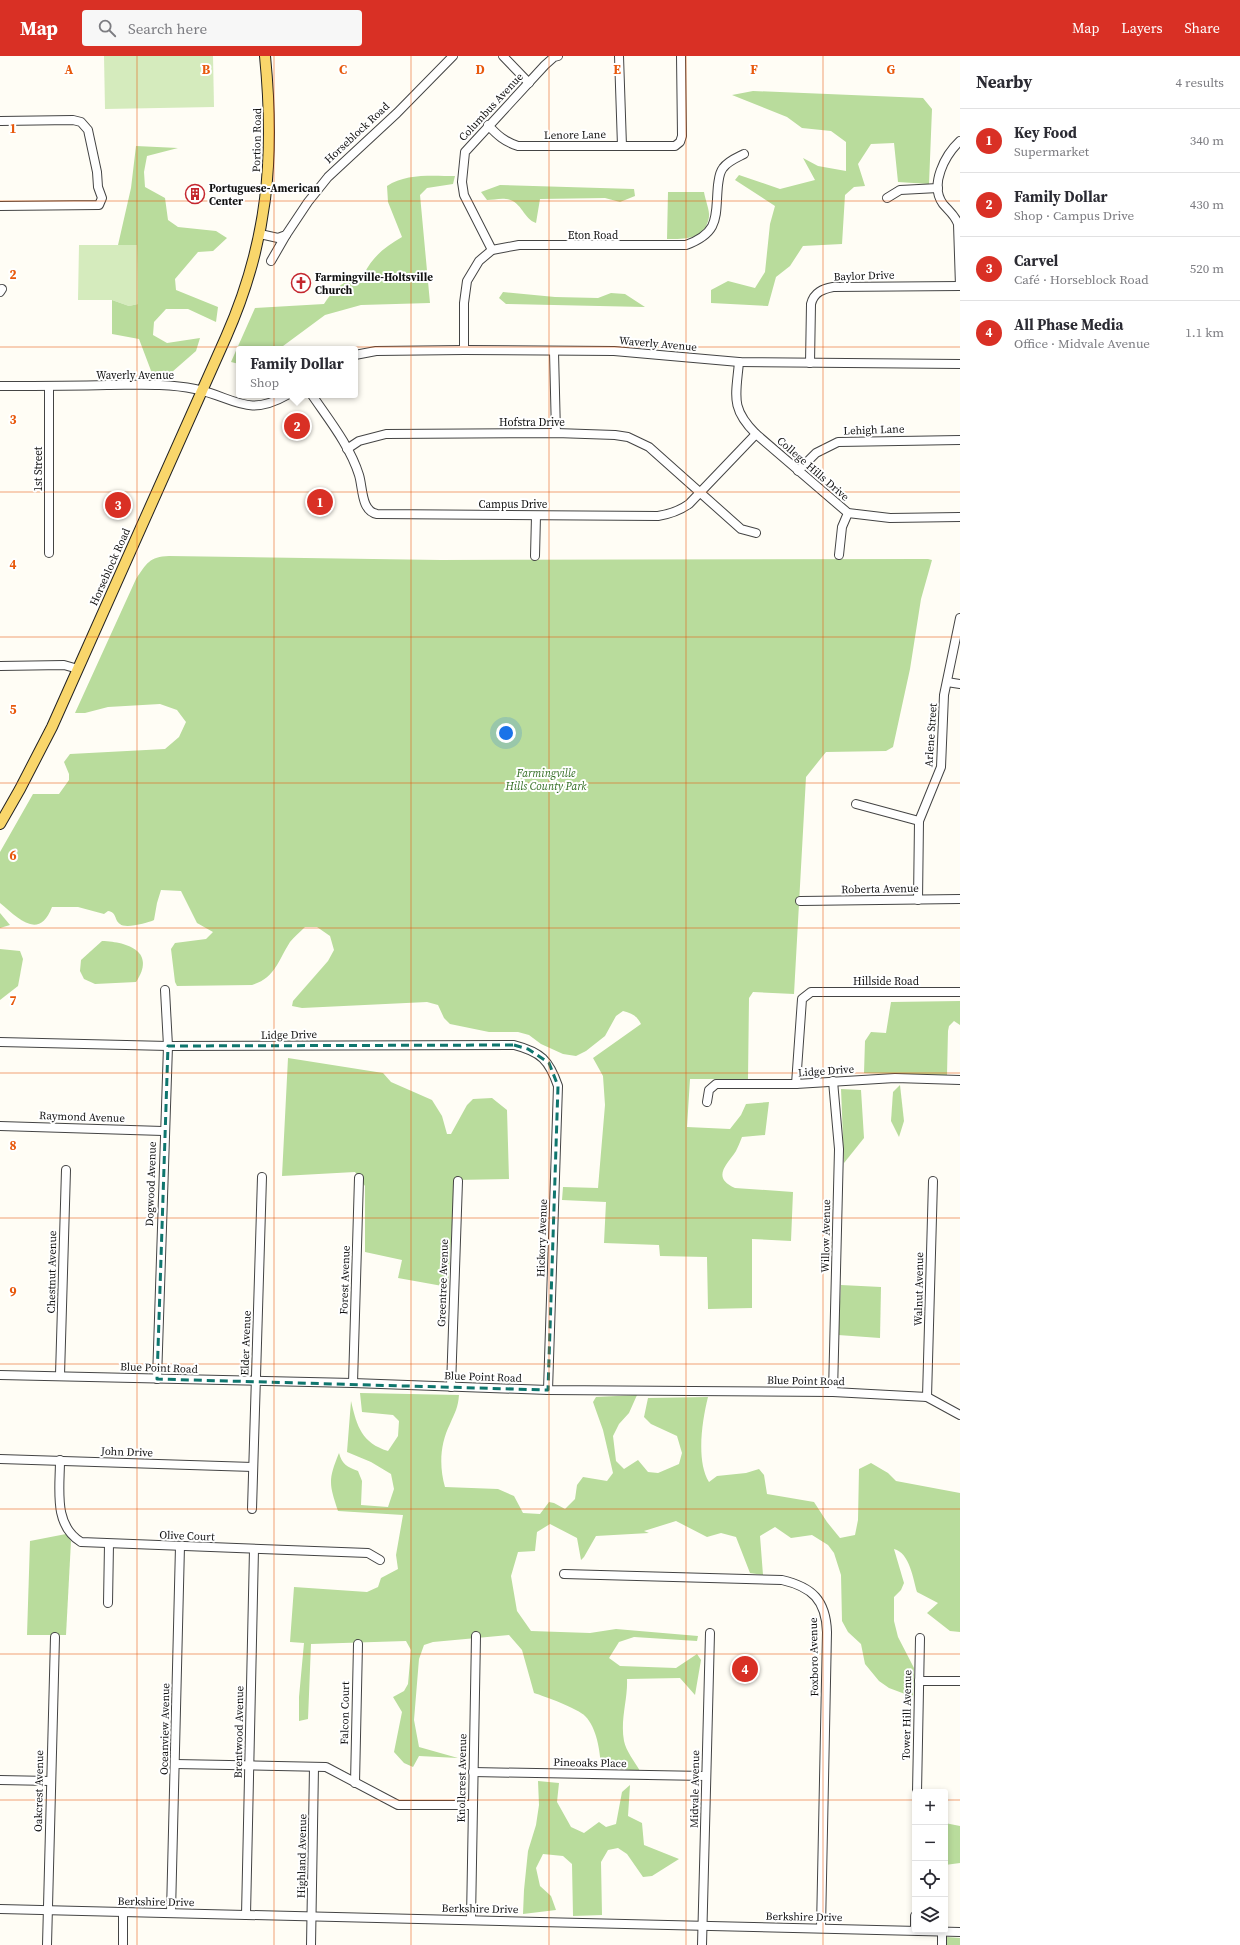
<!DOCTYPE html>
<html lang="en">
<head>
<meta charset="utf-8">
<style>
  body { margin:0; font-family:"Source Serif 4",serif; background:#f7f7f7; color:#2b2b33 }
  .controls { position:absolute; right:12px; bottom:12px; display:grid; overflow:hidden; border-radius:4px; box-shadow:0 2px 6px #0003 }
  .controls button { width:36px; height:36px; display:grid; place-items:center; padding:0; border:0; border-bottom:1px solid #e1e1e2; background:#fff; color:#2b2b33; font:20px sans-serif }
  .you { position:absolute; left:506px; top:677px; width:14px; height:14px; margin:-10px; border:3px solid #fff; border-radius:50%; background:#1a73e8; box-shadow:0 0 0 6px #1a73e833 }
  .badge { display:grid; place-items:center; width:26px; height:26px; border-radius:50%; background:#d93025; color:#fff; font-size:13px; font-weight:700 }
  .pin { position:absolute; translate:-50% -50%; border:2px solid #fff; box-shadow:0 1px 4px #0006 }
  .popup { position:absolute; left:236px; top:290px; width:122px; height:52px; box-sizing:border-box; display:grid; place-content:center; border-radius:4px; background:#fff; filter:drop-shadow(0 1px 3px #0005); font-size:13px; white-space:nowrap; color:#7c7c81 }
  .popup b { font-size:15px; color:#2b2b33 }
  .popup::after { content:''; position:absolute; left:50%; top:100%; margin-left:-8px; border:8px solid transparent; border-top-color:#fff }
  .list { margin:0; padding:0; list-style:none }
  h2 { display:flex; justify-content:space-between; align-items:center; height:52px; margin:0; padding:0 16px; font-size:17px }
  h2 small { font-size:13px; font-weight:400; color:#7c7c81 }
  .list li { display:grid; grid-template-columns:26px 1fr auto; gap:12px; align-items:center; box-sizing:border-box; height:64px; padding:0 16px; border-top:1px solid #e1e1e2 }
  .list b { display:block; font-size:15px; white-space:nowrap }
  .list p { margin:0; font-size:13px; white-space:nowrap; color:#7c7c81 }
  .list em { font-size:13px; font-style:normal; color:#7c7c81 }
  .icon { flex:none; width:22px; height:22px; fill:none; stroke:currentColor; stroke-width:2; stroke-linecap:round; stroke-linejoin:round }
  .map { position:relative; flex:none; width:960px; height:1889px; overflow:hidden }
  header { display:flex; align-items:center; gap:24px; box-sizing:border-box; height:56px; padding:0 20px; background:#d93025; color:#fff }
  header strong { font-size:19px }
  nav { display:flex; gap:22px; margin-inline-start:auto; font-size:14px }
  .search { width:280px; height:36px; background:#f7f7f7; display:flex; align-items:center; gap:10px; box-sizing:border-box; padding:0 14px; border-radius:4px; color:#7c7c81; font-size:15px }
  main { display:flex }
  aside { flex:1; background:#fff }
  .map>svg:first-child { display:block }
  .green { fill:#d5ebbd }
  .forest { fill:#b9dc9c }
  .lines { fill:none; stroke-linecap:round; stroke-linejoin:round }
  .minor-casing { stroke:#444; stroke-width:10 }
  .major-casing { stroke:#222; stroke-width:12 }
  .minor { stroke:#fff; stroke-width:8 }
  .major { stroke:#f9d66b; stroke-width:10 }
  .marked { fill:none; stroke:#0f766e; stroke-width:3; stroke-dasharray:8 5; stroke-linejoin:round }
  .grid { fill:none; stroke:#e8590c; stroke-width:1; stroke-opacity:0.55 }
  .labels { text-anchor:middle; dominant-baseline:central; stroke-width:4; stroke-linejoin:round; paint-order:stroke }
  .street-label { font-size:11px; fill:#111; stroke:#fff }
  .poi-label { font-size:11px; font-weight:bold; fill:#111; stroke:#fff; text-anchor:start }
  .park-label { font-size:11px; font-style:italic; fill:#2f6b1f; stroke:#fff }
  .grid-label { font-size:13px; text-anchor:middle; font-weight:bold; fill:#e8590c; stroke:#fff; stroke-width:4; stroke-linejoin:round; paint-order:stroke }
</style>
</head>
<body>
<header>
<strong>Map</strong>
<div class="search"><svg class="icon" aria-label="search" viewBox="0 0 24 24"><circle cx="10" cy="10" r="6"/><path d="M15 15l6 6"/></svg>Search here</div>
<nav><a>Map</a><a>Layers</a><a>Share</a></nav>
</header>
<main>
<div class="map">
<svg width="960" height="1889" viewBox="0 0 960 1889">
  <rect width="100%" height="100%" fill="#fffdf5"/>
  <g class="green">
    <polygon points="104,0 213,0 214,51 105,53"/>
    <polygon points="79,189 137,189 138,248 129,250 112,244 78,244"/>
  </g>
  <g class="forest">
    <polygon points="753,35 923,42 932,53 929,128 898,126 894,87 871,88 858,108 865,130 854,131 845,139 842,188 803,190 790,210 776,221 768,250 711,247 711,234 728,225 755,232 765,216 770,168 775,150 735,124 739,119 780,133 815,124 803,102 818,110 846,115 846,86 831,75 802,72 787,61 732,39"/>
    <polygon points="136,90 178,92 147,100 144,116 145,131 165,142 168,164 178,171 216,175 227,182 213,195 198,196 175,223 176,234 218,251 216,266 188,253 166,253 154,266 153,279 167,287 200,282 196,295 172,316 153,320 139,283 112,278 112,244 129,250 138,248 137,189 118,189 131,132"/>
    <path d="M455 120 453 128 427 132 420 139 430 247 361 249 325 259 279 293H239V308L231 306 255 252 324 248C336 230 343 226 364 218 372 201 386 190 402 181L388 146 387 130C406 117 433 120 455 120Z"/>
    <path d="M500 129 634 133 635 140 620 146 605 142 540 143 536 167C523 163 522 145 506 143 500 142 493 144 487 144L481 136Z"/>
    <path d="M668 136H704C705 143 710 155 709 161 705 184 685 183 667 183Z"/>
    <polygon points="503,236 555,241 598,242 611,237 625,238 645,251 506,248 499,242"/>
    <path d="M169 500 441 504 928 503 932 504 921 543 910 613 893 691 886 695 826 696 806 721 794 938 753 936 749 942 748 1023H690L687 1071 730 1073 741 1059 746 1048 769 1046 765 1079 742 1081C740 1086 738 1091 736 1095 727 1109 711 1121 735 1132L793 1136 791 1185 752 1183V1252L708 1253 707 1201 660 1200 659 1189 604 1187 606 1146 562 1144 563 1131 598 1132 605 1049 603 1020 593 1002 641 968C637 960 632 957 623 955L616 960 605 980 586 995 576 1000 563 998 541 988 529 979 518 976H489L450 968 444 962 438 949 427 946 302 952 292 950 293 945 328 905 334 894 330 880 317 871H305C300 876 294 881 290 886 278 905 275 922 252 929L177 930 175 926 171 893 175 887 206 883 213 876 197 867 181 835 161 834 157 847 154 864C148 867 125 873 120 868 114 864 117 856 108 855L104 858 78 851H52C39 885 18 862 0 847V796L33 738H59L69 724V718L64 706 70 698 165 693 179 681 186 666 177 654 160 648 108 651 85 657H75L136 523C147 507 149 501 169 500Z"/>
    <polygon points="0,857 10,869 0,872"/>
    <path d="M102 885C129 886 156 896 136 926L95 928 84 923 80 915 81 904Z"/>
    <polygon points="0,893 20,895 23,903 18,930 0,944"/>
    <polygon points="960,945 960,969 954,965 949,970 948,975 947,1019 864,1017 865,985 871,976 886,977 891,946"/>
    <polygon points="288,1002 383,1017 391,1026 432,1044 442,1060 447,1078 451,1078 467,1049 473,1043 492,1042 507,1054 509,1123 455,1124 448,1231 398,1222 402,1204 365,1196 365,1130 355,1116 282,1120"/>
    <polygon points="900,1029 904,1065 899,1081 891,1065 893,1036"/>
    <polygon points="841,1033 861,1034 864,1082 844,1107"/>
    <polygon points="841,1229 881,1231 880,1282 838,1279"/>
    <path d="M360 1337 459 1339C458 1352 455 1356 450 1368 440 1388 439 1410 445 1431L498 1433 514 1440 523 1457 540 1458 549 1446 554 1447 565 1453 575 1443 577 1429 583 1421 607 1425 613 1417 603 1374 593 1346 596 1341 637 1339 629 1357 619 1368 613 1380 616 1405 624 1413 638 1404 648 1416 658 1417 679 1408 682 1397 677 1380 651 1368 644 1361 648 1342 708 1341C702 1365 696 1405 709 1426L717 1420 746 1417 759 1413 764 1419 767 1438 814 1446 827 1466 840 1482 855 1479 858 1464 859 1413 871 1407 888 1417 896 1425 960 1437V1576L950 1575 927 1557 938 1547 917 1536C913 1523 910 1497 894 1493L904 1527 901 1534 894 1541V1565L898 1581 914 1612 913 1641 889 1632 879 1625 865 1608 861 1588 848 1576 842 1565 841 1519 834 1497 828 1489 812 1479 791 1482 775 1471 760 1480 763 1519 750 1517 736 1481 721 1477 707 1481 676 1465 644 1475 649 1477 596 1480 584 1501 581 1504 577 1482 550 1468 537 1476 535 1495 518 1496 511 1520 517 1555 531 1575 590 1577 616 1573 698 1580 697 1585 634 1581 619 1586 609 1602 620 1610 676 1612 697 1598 701 1604 695 1639 680 1622 627 1623C628 1643 620 1664 624 1685 626 1695 635 1706 640 1715L601 1711C600 1695 597 1672 585 1660 579 1653 544 1640 534 1637L522 1594 509 1579 433 1586 424 1589 419 1603 414 1664 419 1691 458 1702 419 1700 413 1711 404 1707 394 1696 402 1656 393 1641 404 1635 408 1628 411 1594 406 1585 311 1588 308 1663 299 1665V1641L304 1587 290 1586 294 1531 367 1536 378 1531 381 1522 398 1513 396 1499 403 1459 338 1455C329 1428 328 1424 339 1397 342 1408 347 1411 358 1415L362 1425 361 1449 388 1451 394 1433 391 1418 371 1406 347 1396 351 1345C357 1371 362 1387 388 1395L398 1380 399 1365 393 1359 362 1356Z"/>
    <polygon points="66,1478 71,1485 66,1579 27,1579 30,1485"/>
    <polygon points="538,1725 559,1727 557,1746 571,1771 584,1777 599,1766 606,1771 616,1768 622,1736 630,1729 628,1760 642,1767 644,1789 679,1803 652,1820 643,1821 627,1798 618,1792 608,1794 601,1806 602,1859 573,1860 572,1808 563,1800 543,1798 536,1812 540,1830 551,1840 556,1854 523,1858 524,1834 528,1795 536,1769 539,1749"/>
    <polygon points="945,1767 960,1770 960,1807 945,1809"/>
    <polygon points="947,1881 960,1882 960,1889 947,1889"/>
  </g>
  <g class="lines">
    <defs>
      <g id="minor">
        <polyline points="503,0 529,27"/>
        <polyline points="619,0 622,90"/>
        <polyline points="0,65 73,64 81,66 88,74 97,116 98,131 102,142 99,149 0,150"/>
        <path d="M488 69C497 79 505 86 518 90H675L680 86 682 80 681 0"/>
        <polyline points="887,142 900,134 938,132"/>
        <polyline points="260,178 278,182 286,179 308,146 328,121 397,57 453,0"/>
        <polyline points="492,194 464,139 462,126 465,96 545,9 554,1 558,0"/>
        <polyline points="271,205 286,179"/>
        <path d="M960 230 958 168C955 159 949 155 943 148 929 129 945 99 960 85"/>
        <polyline points="0,236 2,233"/>
        <path d="M464 294V247L467 225 479 205 492 194 519 189H686C721 176 715 160 718 129 719 123 719 117 723 112 728 105 736 102 744 98"/>
        <polyline points="554,296 556,377"/>
        <polyline points="355,299 376,295 464,294 614,295 739,306 960,308"/>
        <path d="M739 306C736 340 730 352 756 378L848 457 890 462 960 461"/>
        <path d="M810 307 811 248C814 236 823 233 833 231L960 230"/>
        <path d="M0 330C36 330 71 330 107 329 136 329 166 327 195 333 234 341 247 362 287 339"/>
        <path d="M312 339C329 364 350 390 359 419 363 432 361 455 377 458L658 460C671 458 679 455 689 448L756 378"/>
        <polyline points="347,393 359,385 386,378 556,377 615,379 628,381 649,391 741,473 756,477"/>
        <polyline points="798,415 816,397 838,386 960,384"/>
        <polyline points="49,497 49,330"/>
        <polyline points="839,499 842,471 848,457"/>
        <polyline points="535,500 536,460"/>
        <polyline points="0,610 64,609 78,613"/>
        <polyline points="947,626 960,628"/>
        <polyline points="856,748 919,765"/>
        <polyline points="918,844 919,765 941,711 944,639 960,562"/>
        <polyline points="800,845 960,843"/>
        <path d="M0 986 168 990 514 989C541 996 549 1004 558 1030L548 1334"/>
        <polyline points="833,1025 839,1093 833,1336"/>
        <polyline points="796,1028 802,943 811,936 960,936"/>
        <polyline points="707,1046 709,1034 716,1028 796,1028 895,1022 960,1024"/>
        <polyline points="0,1070 163,1075"/>
        <polyline points="0,1319 353,1327 548,1334 833,1336 927,1341 960,1359"/>
        <polyline points="60,1319 66,1114"/>
        <polyline points="157,1323 168,990 165,934"/>
        <polyline points="353,1327 359,1122"/>
        <polyline points="451,1331 458,1125"/>
        <polyline points="927,1341 933,1125"/>
        <polyline points="0,1403 253,1411"/>
        <path d="M60 1404C60 1433 53 1469 81 1486L368 1497 380 1504"/>
        <polyline points="252,1453 262,1121"/>
        <path d="M564 1518 782 1524C812 1531 826 1544 827 1576L821 1872"/>
        <polyline points="108,1547 109,1488"/>
        <polyline points="919,1625 960,1625"/>
        <polyline points="175,1708 326,1711 398,1749 472,1749"/>
        <polyline points="473,1716 706,1720"/>
        <polyline points="0,1724 50,1725"/>
        <polyline points="355,1727 358,1588"/>
        <polyline points="917,1736 920,1582"/>
        <polyline points="0,1853 960,1876"/>
        <polyline points="171,1856 180,1490"/>
        <polyline points="246,1859 254,1493"/>
        <polyline points="471,1863 476,1580"/>
        <polyline points="915,1874 915,1860"/>
        <polyline points="47,1889 55,1581"/>
        <polyline points="123,1889 123,1857"/>
        <polyline points="311,1889 314,1711"/>
        <polyline points="702,1889 710,1577"/>
        <polyline points="942,1889 942,1876"/>
      </g>
      <path id="major" d="M0 768 20 733 52 671 226 281C268 186 275 102 265 0"/>
    </defs>
    <use href="#minor" class="minor-casing"/>
    <use href="#major" class="major-casing"/>
    <use href="#minor" class="minor"/>
    <use href="#major" class="major"/>
  </g>
  <path class="marked" d="M514 989 528 993 549 1007 558 1030 548 1334 157 1323 168 990Z"/>
  <path class="grid" d="M137 0V1889M274 0V1889M411 0V1889M549 0V1889M686 0V1889M823 0V1889M0 145H960M0 291H960M0 436H960M0 581H960M0 727H960M0 872H960M0 1017H960M0 1162H960M0 1308H960M0 1453H960M0 1598H960M0 1744H915M945 1744H960"/>
  <defs>
    <symbol id="building-ring" viewBox="-11 -11 22 22"><circle r="9.5" fill="#fff" stroke="#c4262e" stroke-width="1.5"/><path d="M-4-6H4V6H1V3H-1V6H-4ZM-2.5-4.3h1.7v1.8h-1.7ZM.8-4.3h1.7v1.8H.8ZM-2.5-1h1.7V.8h-1.7ZM.8-1h1.7V.8H.8Z" fill="#c4262e"/></symbol>
    <symbol id="church-ring" viewBox="-11 -11 22 22"><circle r="9.5" fill="#fff" stroke="#c4262e" stroke-width="1.5"/><path d="M-1.2-6h2.4v3.5h3.3v2.4h-3.3V6h-2.4V-.1h-3.3v-2.4h3.3Z" fill="#c4262e"/></symbol>
  </defs>
  <g fill-rule="evenodd">
    <use href="#building-ring" x="184" y="127" width="22" height="22"/>
    <use href="#church-ring" x="290" y="216" width="22" height="22"/>
  </g>
  <g class="labels">
    <g class="street-label">
      <text transform="translate(491 51) rotate(-47)">Columbus Avenue</text>
      <text transform="translate(357 77) rotate(-43)">Horseblock Road</text>
      <text transform="translate(575 79) rotate(-1)">Lenore Lane</text>
      <text transform="translate(257 84) rotate(-89)">Portion Road</text>
      <text x="593" y="179">Eton Road</text>
      <text transform="translate(864 220) rotate(-2)">Baylor Drive</text>
      <text transform="translate(658 288) rotate(5)">Waverly Avenue</text>
      <text x="135" y="319">Waverly Avenue</text>
      <text x="532" y="366">Hofstra Drive</text>
      <text transform="translate(874 374) rotate(-2)">Lehigh Lane</text>
      <text transform="translate(38 413) rotate(-90)">1st Street</text>
      <text transform="translate(813 413) rotate(41)">College Hills Drive</text>
      <text x="513" y="448">Campus Drive</text>
      <text transform="translate(110 511) rotate(-66)">Horseblock Road</text>
      <text transform="translate(931 679) rotate(-86)">Arlene Street</text>
      <text transform="translate(880 833) rotate(-1)">Roberta Avenue</text>
      <text x="886" y="925">Hillside Road</text>
      <text transform="translate(289 979) rotate(-1)">Lidge Drive</text>
      <text transform="translate(826 1015) rotate(-4)">Lidge Drive</text>
      <text transform="translate(82 1061) rotate(2)">Raymond Avenue</text>
      <text transform="translate(151 1128) rotate(-88)">Dogwood Avenue</text>
      <text transform="translate(826 1180) rotate(-89)">Willow Avenue</text>
      <text transform="translate(542 1182) rotate(-88)">Hickory Avenue</text>
      <text transform="translate(52 1216) rotate(-89)">Chestnut Avenue</text>
      <text transform="translate(345 1224) rotate(-88)">Forest Avenue</text>
      <text transform="translate(443 1227) rotate(-88)">Greentree Avenue</text>
      <text transform="translate(919 1233) rotate(-89)">Walnut Avenue</text>
      <text transform="translate(246 1287) rotate(-88)">Elder Avenue</text>
      <text transform="translate(159 1312) rotate(2)">Blue Point Road</text>
      <text transform="translate(483 1321) rotate(2)">Blue Point Road</text>
      <text transform="translate(806 1325) rotate(1)">Blue Point Road</text>
      <text transform="translate(127 1396) rotate(2)">John Drive</text>
      <text transform="translate(187 1480) rotate(2)">Olive Court</text>
      <text transform="translate(814 1601) rotate(-91)">Foxboro Avenue</text>
      <text transform="translate(345 1657) rotate(-89)">Falcon Court</text>
      <text transform="translate(907 1659) rotate(-89)">Tower Hill Avenue</text>
      <text transform="translate(165 1673) rotate(-89)">Oceanview Avenue</text>
      <text transform="translate(239 1676) rotate(-89)">Brentwood Avenue</text>
      <text transform="translate(590 1707) rotate(1)">Pineoaks Place</text>
      <text transform="translate(462 1722) rotate(-89)">Knollcrest Avenue</text>
      <text transform="translate(695 1733) rotate(-89)">Midvale Avenue</text>
      <text transform="translate(39 1735) rotate(-89)">Oakcrest Avenue</text>
      <text transform="translate(302 1800) rotate(-89)">Highland Avenue</text>
      <text transform="translate(156 1846) rotate(1)">Berkshire Drive</text>
      <text transform="translate(480 1853) rotate(1)">Berkshire Drive</text>
      <text transform="translate(804 1861) rotate(1)">Berkshire Drive</text>
    </g>
    <g class="poi-label">
      <text x="209" y="132">Portuguese-American<tspan x="209" dy="13">Center</tspan></text>
      <text x="315" y="221">Farmingville-Holtsville<tspan x="315" dy="13">Church</tspan></text>
    </g>
    <g class="park-label">
      <text x="546" y="717">Farmingville<tspan x="546" dy="13">Hills County Park</tspan></text>
    </g>
  </g>
  <g class="grid-label">
    <text x="69" y="18">A</text>
    <text x="206" y="18">B</text>
    <text x="343" y="18">C</text>
    <text x="480" y="18">D</text>
    <text x="617" y="18">E</text>
    <text x="754" y="18">F</text>
    <text x="891" y="18">G</text>
    <text x="13" y="77">1</text>
    <text x="13" y="223">2</text>
    <text x="13" y="368">3</text>
    <text x="13" y="513">4</text>
    <text x="13" y="658">5</text>
    <text x="13" y="804">6</text>
    <text x="13" y="949">7</text>
    <text x="13" y="1094">8</text>
    <text x="13" y="1240">9</text>
  </g>
</svg>
<div class="controls">
<button>+</button>
<button>−</button>
<button><svg class="icon" aria-label="locate" viewBox="0 0 24 24"><circle cx="12" cy="12" r="6"/><path d="M12 2v4M12 18v4M2 12h4M18 12h4"/></svg></button>
<button><svg class="icon" aria-label="layers" viewBox="0 0 24 24"><path d="M12 4l9 5-9 5-9-5zM3 14l9 5 9-5"/></svg></button>
</div>
<div class="you"></div>
<div class="pin badge" style="left:320px;top:446px">1</div>
<div class="pin badge" style="left:297px;top:370px">2</div>
<div class="popup"><b>Family Dollar</b>Shop</div>
<div class="pin badge" style="left:118px;top:449px">3</div>
<div class="pin badge" style="left:745px;top:1613px">4</div>
</div>
<aside>
<h2>Nearby<small>4 results</small></h2>
<ul class="list">
<li><span class="badge">1</span><div><b>Key Food</b><p>Supermarket</p></div><em>340 m</em></li>
<li><span class="badge">2</span><div><b>Family Dollar</b><p>Shop · Campus Drive</p></div><em>430 m</em></li>
<li><span class="badge">3</span><div><b>Carvel</b><p>Café · Horseblock Road</p></div><em>520 m</em></li>
<li><span class="badge">4</span><div><b>All Phase Media</b><p>Office · Midvale Avenue</p></div><em>1.1 km</em></li>
</ul>
</aside>
</main>
</body>
</html>
